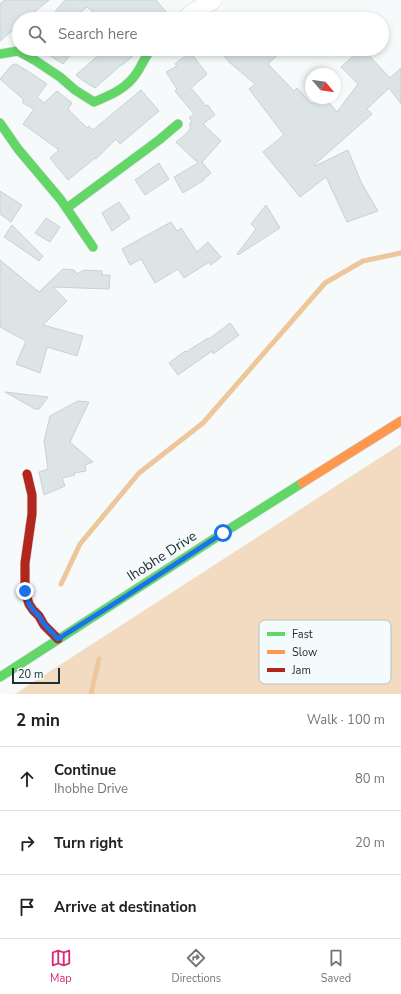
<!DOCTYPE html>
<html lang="en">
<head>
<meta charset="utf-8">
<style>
  body { margin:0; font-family:"Nunito Sans",sans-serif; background:#f2f2f2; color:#222 }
  .compass { position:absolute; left:305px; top:68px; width:36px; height:36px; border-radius:50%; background:#fff; box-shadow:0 2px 6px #0003; rotate:119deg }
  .scale { position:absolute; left:12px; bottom:10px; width:48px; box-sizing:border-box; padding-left:4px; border:2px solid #222e31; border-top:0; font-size:11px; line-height:14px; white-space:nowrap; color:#222e31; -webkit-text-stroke:3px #f4fbfc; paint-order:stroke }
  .stop { position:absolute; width:12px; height:12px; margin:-9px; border:3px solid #1a73e8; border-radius:50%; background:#fff }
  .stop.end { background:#1a73e8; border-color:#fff; box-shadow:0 1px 4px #0008 }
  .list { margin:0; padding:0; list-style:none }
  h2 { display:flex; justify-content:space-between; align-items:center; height:52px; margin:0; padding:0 16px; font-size:17px }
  h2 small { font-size:13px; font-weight:400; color:#767676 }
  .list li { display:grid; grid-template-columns:26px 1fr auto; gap:12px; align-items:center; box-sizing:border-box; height:64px; padding:0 16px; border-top:1px solid #e0e0e0 }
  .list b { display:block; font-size:15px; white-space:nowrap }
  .list p { margin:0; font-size:13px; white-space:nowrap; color:#767676 }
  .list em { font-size:13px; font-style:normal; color:#767676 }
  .icon { flex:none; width:22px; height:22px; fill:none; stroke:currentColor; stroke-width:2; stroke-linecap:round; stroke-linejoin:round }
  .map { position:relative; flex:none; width:401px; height:694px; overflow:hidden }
  .search { position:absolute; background:#fff; box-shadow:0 2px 6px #0003; left:12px; right:12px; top:12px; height:44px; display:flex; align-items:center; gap:10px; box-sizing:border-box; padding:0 14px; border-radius:22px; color:#767676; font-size:15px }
  .sheet { height:244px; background:#fff }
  nav { display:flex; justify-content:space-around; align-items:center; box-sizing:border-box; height:56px; border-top:1px solid #e0e0e0; background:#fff; font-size:11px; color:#767676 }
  nav a { display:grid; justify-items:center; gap:2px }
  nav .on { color:#db2777 }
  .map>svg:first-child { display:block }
  .green { fill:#f3dbc2 }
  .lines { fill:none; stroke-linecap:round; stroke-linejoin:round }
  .stream { stroke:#eec69c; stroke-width:5 }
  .building { fill:#dce4e6; stroke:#c9d1d2 }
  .street-casing { stroke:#d1d8da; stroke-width:19 }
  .fast-casing { stroke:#d1d8da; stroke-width:10 }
  .slow-casing { stroke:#d1d8da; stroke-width:10 }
  .jam-casing { stroke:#d1d8da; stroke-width:10 }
  .street { stroke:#fefefe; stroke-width:18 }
  .fast { stroke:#63d668; stroke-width:9 }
  .slow { stroke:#ff974d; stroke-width:9 }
  .jam { stroke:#b3261e; stroke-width:9 }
  .route { stroke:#1a73e8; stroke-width:5 }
  .labels { text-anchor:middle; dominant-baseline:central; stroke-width:3; stroke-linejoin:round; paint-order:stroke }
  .street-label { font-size:14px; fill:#222e31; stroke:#f4fbfc }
  .key { fill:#f4fbfc; stroke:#b5bebf; stroke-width:1 }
  .key-label { font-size:11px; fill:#222e31 }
</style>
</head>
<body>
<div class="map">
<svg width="401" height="694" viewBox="0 0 401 694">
  <rect width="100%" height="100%" fill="#f6fafa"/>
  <polygon class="green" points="401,444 401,694 15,694"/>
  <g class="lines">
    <g class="stream">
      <polyline points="61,584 80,544 139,473 203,423 325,283 363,261 401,253"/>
      <polyline points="91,694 99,659"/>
    </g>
  </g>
  <g class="building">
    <polygon points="5,0 49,0 26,19 19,19 19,25 0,41 0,4"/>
    <polygon points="65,0 156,0 172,19 102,19 87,7 72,19 49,19"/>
    <polygon points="40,49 75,49 63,64"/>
    <polygon points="111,49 136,49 132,57 121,66 121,65 95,88 82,80 76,75 102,52 105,54"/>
    <polygon points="219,49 284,49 268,64 294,91 297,88 312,104 320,98 325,98 337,112 358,84 341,67 361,49 363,49 390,78 401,68 401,104 389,88 367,109 372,114 314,165 315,166 348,150 361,182 378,211 347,222 326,177 300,197 263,152 284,135 249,89 255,84 229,62"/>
    <polygon points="190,52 207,74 191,88 206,106 208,105 215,115 203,124 221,141 202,162 211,173 204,179 204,180 183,193 174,177 198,163 176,142 186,134 190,129 190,123 192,121 189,118 194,114 175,91 177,89 166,72 177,66 175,64"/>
    <polygon points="16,64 29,72 47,84 37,97 44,103 57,91 72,103 68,109 87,128 89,126 93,130 141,90 159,111 120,144 116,139 96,159 95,158 68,180 50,158 59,150 23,124 34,109 23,103 23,99 0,79 12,65"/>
    <polygon points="159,163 169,179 145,195 135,180"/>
    <polygon points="0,191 22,205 11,222 0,214"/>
    <polygon points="119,202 130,218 112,231 102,213"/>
    <polygon points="266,205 280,228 238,255 237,254 256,229 251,224"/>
    <polygon points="46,218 60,227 50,242 35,233"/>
    <polygon points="171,222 177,231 181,228 197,252 208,242 221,257 211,265 209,262 184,278 178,269 155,283 141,259 130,265 122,249"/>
    <polygon points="12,225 43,256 39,261 4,237"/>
    <polygon points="0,260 39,292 63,269 74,270 77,274 84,270 102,271 102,275 110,275 109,289 53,287 67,301 43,325 83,336 77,356 47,347 40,373 16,364 26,341 0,327"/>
    <polygon points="230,323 239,335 213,354 212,351 178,375 169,363 185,351 186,352 208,338 209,339"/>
    <polygon points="5,392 48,397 39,409 35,409"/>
    <polygon points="78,401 89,402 70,442 93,462 85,465 85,466 86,471 74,473 75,475 62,478 65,486 44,495 39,472 48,469 44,441 50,416"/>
  </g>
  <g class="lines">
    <defs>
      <polyline id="street" points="186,19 194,12 213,0"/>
      <g id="fast">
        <path d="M0 54 18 51 36 61 60 77 75 90 94 102C111 95 128 88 138 71 142 64 146 56 151 49"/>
        <polyline points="0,123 18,149 61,200 93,247"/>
        <polyline points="67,208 159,140 178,124"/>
        <polyline points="0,677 223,533 302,483"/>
      </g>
      <polyline id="slow" points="302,483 401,421"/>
      <polyline id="jam" points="27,474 32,495 32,514 25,563 25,591 29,604 33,610 39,616 44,625 58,639"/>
    </defs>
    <use href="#street" class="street-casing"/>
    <use href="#fast" class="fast-casing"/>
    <use href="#slow" class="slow-casing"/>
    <use href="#jam" class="jam-casing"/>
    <use href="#street" class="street"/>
    <use href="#fast" class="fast"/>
    <use href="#slow" class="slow"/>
    <use href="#jam" class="jam"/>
  </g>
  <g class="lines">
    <polyline class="route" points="25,591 29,604 33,610 39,616 44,624 58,639 120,600 223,533"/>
  </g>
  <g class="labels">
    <g class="street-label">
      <text transform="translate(162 556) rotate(-33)">Ihobhe Drive</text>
    </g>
  </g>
  <rect x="259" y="620" width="132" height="64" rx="6" class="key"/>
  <rect x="267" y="632" width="18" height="4" fill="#63d668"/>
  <rect x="267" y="650" width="18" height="4" fill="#ff974d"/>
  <rect x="267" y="668" width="18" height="4" fill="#b3261e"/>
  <g class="key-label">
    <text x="292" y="638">Fast</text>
    <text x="292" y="656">Slow</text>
    <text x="292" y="674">Jam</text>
  </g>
</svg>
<svg class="compass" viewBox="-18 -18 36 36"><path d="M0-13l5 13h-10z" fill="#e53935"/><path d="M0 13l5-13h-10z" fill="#767676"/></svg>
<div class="scale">20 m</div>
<div class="stop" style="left:223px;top:533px"></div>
<div class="stop end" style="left:25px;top:591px"></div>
<div class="search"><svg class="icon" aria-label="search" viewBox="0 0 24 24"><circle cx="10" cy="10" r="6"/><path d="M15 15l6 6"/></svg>Search here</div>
</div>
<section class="sheet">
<h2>2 min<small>Walk · 100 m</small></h2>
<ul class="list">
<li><svg class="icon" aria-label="ahead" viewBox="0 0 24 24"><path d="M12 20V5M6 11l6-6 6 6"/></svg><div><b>Continue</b><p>Ihobhe Drive</p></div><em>80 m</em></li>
<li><svg class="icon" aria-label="right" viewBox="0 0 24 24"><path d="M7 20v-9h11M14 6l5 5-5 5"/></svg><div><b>Turn right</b></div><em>20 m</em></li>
<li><svg class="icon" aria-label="arrive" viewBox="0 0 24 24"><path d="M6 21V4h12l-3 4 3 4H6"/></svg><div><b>Arrive at destination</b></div></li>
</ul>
</section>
<nav>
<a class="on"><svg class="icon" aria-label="map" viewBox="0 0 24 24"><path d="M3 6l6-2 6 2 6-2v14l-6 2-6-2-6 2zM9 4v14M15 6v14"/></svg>Map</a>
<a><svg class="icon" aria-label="directions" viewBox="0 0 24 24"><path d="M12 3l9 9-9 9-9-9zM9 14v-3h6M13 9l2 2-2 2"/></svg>Directions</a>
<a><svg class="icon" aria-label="saved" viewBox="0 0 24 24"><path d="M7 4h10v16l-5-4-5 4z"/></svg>Saved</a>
</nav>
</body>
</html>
